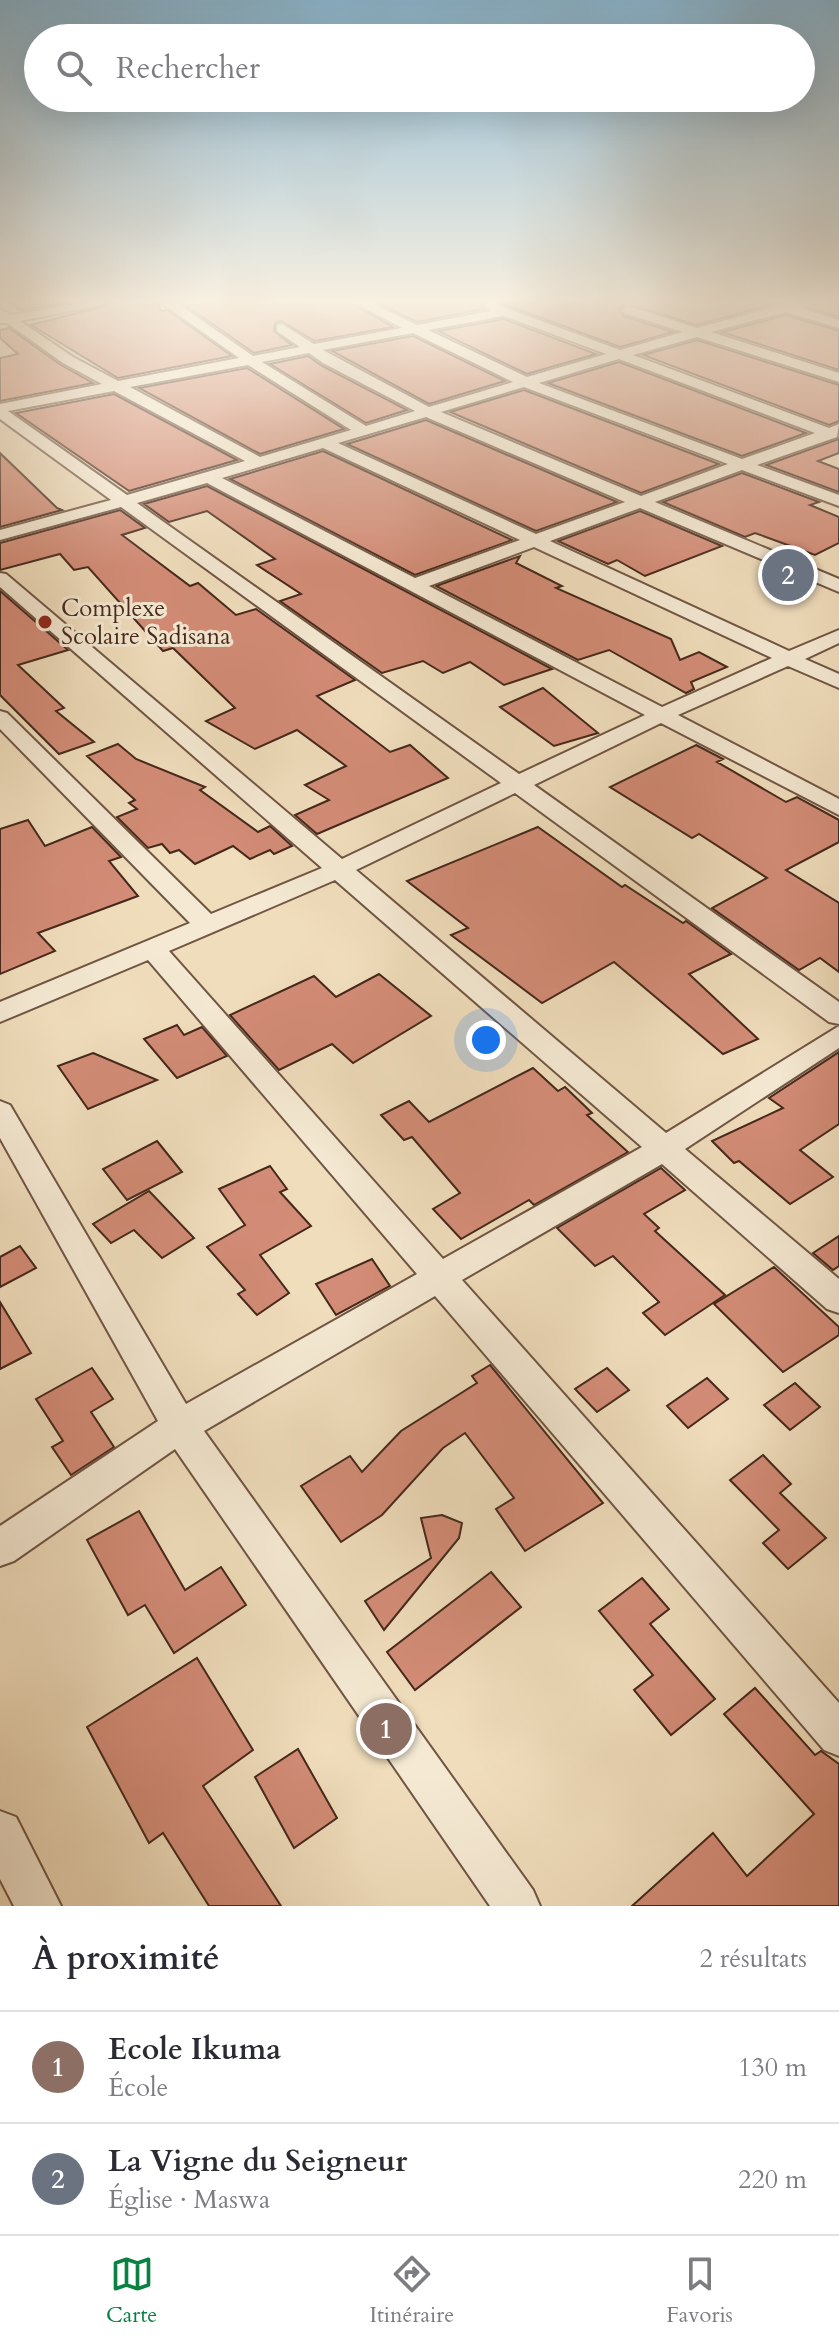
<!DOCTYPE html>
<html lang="fr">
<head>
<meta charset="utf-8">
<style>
  body { margin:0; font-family:Cardo,serif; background:#f7f7f7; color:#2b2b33 }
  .you { position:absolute; left:486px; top:1040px; width:28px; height:28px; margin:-20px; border:6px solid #fff; border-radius:50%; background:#1a73e8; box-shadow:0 0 0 12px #1a73e833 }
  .badge { display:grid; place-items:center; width:52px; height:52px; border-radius:50%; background:#0b8043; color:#fff; font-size:26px; font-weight:700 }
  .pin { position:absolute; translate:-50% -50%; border:4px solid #fff; box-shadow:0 2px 8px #0006 }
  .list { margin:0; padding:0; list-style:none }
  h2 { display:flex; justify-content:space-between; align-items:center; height:104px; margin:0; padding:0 32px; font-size:34px }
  h2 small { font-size:26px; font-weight:400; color:#7c7c81 }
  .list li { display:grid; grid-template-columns:52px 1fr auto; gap:24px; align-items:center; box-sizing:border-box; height:112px; padding:0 32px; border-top:2px solid #e1e1e2 }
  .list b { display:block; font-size:30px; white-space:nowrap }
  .list p { margin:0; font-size:26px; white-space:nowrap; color:#7c7c81 }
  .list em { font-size:26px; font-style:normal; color:#7c7c81 }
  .icon { flex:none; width:44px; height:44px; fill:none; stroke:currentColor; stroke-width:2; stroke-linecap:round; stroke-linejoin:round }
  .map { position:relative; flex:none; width:839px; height:1906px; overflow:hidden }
  .search { position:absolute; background:#fff; box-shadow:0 8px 32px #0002; left:24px; right:24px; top:24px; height:88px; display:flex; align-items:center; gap:20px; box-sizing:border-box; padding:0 28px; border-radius:44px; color:#7c7c81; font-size:30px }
  .sheet { height:328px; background:#fff }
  nav { display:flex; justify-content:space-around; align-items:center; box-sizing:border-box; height:112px; border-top:2px solid #e1e1e2; background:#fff; font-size:22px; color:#7c7c81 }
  nav a { display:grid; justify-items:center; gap:4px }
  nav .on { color:#0b8043 }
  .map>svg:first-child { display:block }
  .building { fill:#d38c77; stroke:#45281b; stroke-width:2 }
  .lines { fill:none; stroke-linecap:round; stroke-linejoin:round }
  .minor-casing { stroke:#705543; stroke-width:4 }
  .minor { fill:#f5e9d3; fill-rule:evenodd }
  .poi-dot { fill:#8f2418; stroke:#f5e9d3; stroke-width:3 }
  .labels { text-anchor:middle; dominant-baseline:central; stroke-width:6; stroke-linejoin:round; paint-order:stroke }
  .far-poi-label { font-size:24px; fill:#45281b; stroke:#f5e9d3; text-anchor:start }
</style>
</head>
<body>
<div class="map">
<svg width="839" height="1906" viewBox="0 0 839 1906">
  <rect width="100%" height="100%" fill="#f0ddbc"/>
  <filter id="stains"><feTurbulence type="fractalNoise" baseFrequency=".0025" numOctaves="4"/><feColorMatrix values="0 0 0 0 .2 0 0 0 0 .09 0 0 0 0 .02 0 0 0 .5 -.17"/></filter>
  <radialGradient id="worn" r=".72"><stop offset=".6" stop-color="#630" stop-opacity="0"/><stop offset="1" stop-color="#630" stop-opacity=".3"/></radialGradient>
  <g class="building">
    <polygon points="7,301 74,301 20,310"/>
    <polygon points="124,301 156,301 162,311 167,310 232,356 118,378 31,325"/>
    <polygon points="218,301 348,301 393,327 315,341 281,321 275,323 274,331 292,345 254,353 187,306"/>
    <polygon points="374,301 486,301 481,306 484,309 417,322"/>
    <polygon points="496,301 784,301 697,325 626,304 619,309 623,316 673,332 620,347"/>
    <polygon points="820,301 839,301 839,317 809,308"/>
    <polygon points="786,315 839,331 839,370 722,332"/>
    <polygon points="504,319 596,354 527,374 438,331"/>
    <polygon points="9,328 61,365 93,383 0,401 0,358 18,354 0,338 0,330"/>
    <polygon points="413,336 505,381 429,404 332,351"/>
    <polygon points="697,340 839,385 839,421 829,425 643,355"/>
    <polygon points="308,356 322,366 407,410 366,423 270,364"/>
    <polygon points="619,362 806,433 742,456 548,383"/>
    <polygon points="247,368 344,429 260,454 139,388"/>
    <polygon points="524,390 719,464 641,493 450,412"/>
    <polygon points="114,394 237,460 129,491 16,413"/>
    <polygon points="426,420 617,502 536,531 347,444"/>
    <polygon points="839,439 839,453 818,461 839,469 839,492 766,465"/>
    <polygon points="323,451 512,540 415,575 230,479"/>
    <polygon points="0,453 57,508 62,510 0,527"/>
    <polygon points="742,473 819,502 810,505 839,517 839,543 815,555 755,533 745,537 663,502"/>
    <polygon points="207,486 552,669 504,685 470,662 443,673 423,661 382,673 280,601 301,594 257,565 275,559 207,511 169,522 144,504"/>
    <polygon points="120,510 145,528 122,535 190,586 198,583 236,615 256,609 355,680 317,696 390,752 410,745 448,778 317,834 295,815 329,800 305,785 346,766 297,730 255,749 206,721 235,708 173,648 163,651 88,567 74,570 60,554 0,570 0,543"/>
    <polygon points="640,511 722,546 645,576 617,560 608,564 558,541"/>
    <polygon points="520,556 516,563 562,586 556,588 671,639 680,660 699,652 727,667 691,682 694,689 686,693 609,650 578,660 436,586"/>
    <polygon points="0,591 68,650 18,665 64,708 56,711 94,742 59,754 0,695"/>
    <polygon points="543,688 598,733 554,746 500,707"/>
    <polygon points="118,744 136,759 205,787 200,790 258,832 270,826 292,846 274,854 270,850 250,859 233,846 195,864 179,850 170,853 162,844 148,848 117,817 137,809 129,803 135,800 87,756"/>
    <polygon points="696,745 723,759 717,762 786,802 797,797 839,820 839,842 786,870 839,903 839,972 820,958 799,970 712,908 767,878 699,834 692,838 610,787"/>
    <polygon points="28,820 45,846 92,827 121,857 109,861 138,896 38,933 55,951 0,974 0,829"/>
    <polygon points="538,827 622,887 625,885 683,923 686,921 731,954 689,974 758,1039 723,1054 614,962 542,1003 451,935 468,928 407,881"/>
    <polygon points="379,974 431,1016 353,1063 332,1044 279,1070 230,1015 314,976 336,997"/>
    <polygon points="177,1025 184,1035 202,1027 227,1056 177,1078 144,1039"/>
    <polygon points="839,1052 839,1124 800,1150 833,1177 790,1204 739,1161 734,1163 712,1141 783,1108 769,1098"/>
    <polygon points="93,1053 157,1080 88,1109 58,1066"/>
    <polygon points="533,1068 558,1091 565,1087 592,1113 587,1115 628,1152 534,1205 529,1200 461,1239 433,1209 460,1193 412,1137 404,1140 381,1115 409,1101 429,1122"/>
    <polygon points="157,1141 182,1172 127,1200 103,1169"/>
    <polygon points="270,1166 287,1189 280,1192 311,1226 260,1255 289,1293 257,1315 238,1294 245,1290 207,1247 245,1225 219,1189"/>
    <polygon points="661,1168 685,1190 644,1214 659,1228 655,1231 725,1295 665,1335 643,1313 659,1302 613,1256 595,1266 557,1228"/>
    <polygon points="149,1191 194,1238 162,1258 134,1230 111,1243 93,1224"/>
    <polygon points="839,1236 839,1266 833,1270 813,1253"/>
    <polygon points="20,1246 36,1268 0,1287 0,1257"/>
    <polygon points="372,1259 390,1286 336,1315 316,1284"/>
    <polygon points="774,1267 839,1327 839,1335 783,1372 714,1304"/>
    <polygon points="0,1302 31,1353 0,1369"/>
    <polygon points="490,1365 603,1503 525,1551 496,1509 514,1498 465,1433 443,1448 382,1515 341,1542 301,1486 350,1456 362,1472 401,1431 477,1383 472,1376"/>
    <polygon points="92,1368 113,1399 91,1412 114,1447 71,1475 52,1447 63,1441 36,1399"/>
    <polygon points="607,1368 629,1390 597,1412 575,1389"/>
    <polygon points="707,1378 728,1399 688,1428 667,1406"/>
    <polygon points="795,1383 820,1407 790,1430 764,1405"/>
    <polygon points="763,1455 791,1484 780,1493 826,1538 788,1569 763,1543 779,1530 730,1480"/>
    <polygon points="139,1511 185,1590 221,1567 246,1605 174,1653 145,1605 128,1615 87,1540"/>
    <polygon points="442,1515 462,1523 459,1538 384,1630 365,1601 431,1558 421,1518"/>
    <polygon points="491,1572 521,1607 415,1690 387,1652"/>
    <polygon points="642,1578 669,1609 650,1624 715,1699 671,1735 634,1690 653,1675 599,1611"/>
    <polygon points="197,1658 253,1750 203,1786 281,1906 209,1906 163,1833 149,1843 87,1727"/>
    <polygon points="755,1688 815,1755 821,1751 839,1764 839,1906 632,1906 713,1833 747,1876 814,1814 724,1714"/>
    <polygon points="298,1749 337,1818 294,1848 255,1777"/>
  </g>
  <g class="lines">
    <defs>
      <g id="minor">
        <path d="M92 301H121L20 321 73 357 118 381 239 358 159 301H174L253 356 300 347 277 331V325L282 324 314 344 402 328 351 301H367L417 325 491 311 484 306 490 302 620 350 683 332 624 313 622 310 628 306 697 328 796 301H817L800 308 839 320V328L786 312 711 332 839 373V382L697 337 633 355 829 428 839 424 837 437 757 465 839 495V506L742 470 655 502 839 579V592L640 508 550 541 789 651 839 630V643L805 659 839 674V688L788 666 678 715 839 799V815L661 723 534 785 839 1002V1024L829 1022 515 793 356 870 666 1133 839 1026V1048L685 1149 839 1279V1313L827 1309 662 1164 462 1280 839 1703V1756L824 1750 435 1296 204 1431 533 1890 540 1906H490L175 1449 14 1561 0 1566V1526L158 1421 0 1138V1101L10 1105 186 1404 417 1274 148 960 0 1022V1002L190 923 0 729V711L7 713 211 914 322 868 0 587V573L6 574 342 859 501 783 121 507 0 540V530L111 500 0 419V404L102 384 63 363 7 323H0V309L11 315ZM504 316 606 354 527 377 428 330ZM413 333 513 382 429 407 323 350ZM309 353 323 363 415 411 366 426 262 362ZM619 359 815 433 742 459 539 383ZM248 365 351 430 260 457 130 387ZM524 387 728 464 641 496 441 412ZM114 391 245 461 127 495 8 411ZM426 417 625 502 536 534 338 443ZM323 448 520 540 415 578 222 478ZM207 483 645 715 519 774 137 503ZM534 547 772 658 662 707 429 586ZM335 880 642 1147 443 1259 169 951Z"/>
        <polygon points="0,1811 16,1817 61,1906 14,1906 0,1879"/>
      </g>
    </defs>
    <use href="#minor" class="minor-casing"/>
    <use href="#minor" class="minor"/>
  </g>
  <linearGradient id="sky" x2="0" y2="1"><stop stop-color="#89b7d3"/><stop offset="0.53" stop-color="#f8f0e1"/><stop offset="1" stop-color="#f8f0e1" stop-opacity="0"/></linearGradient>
  <rect width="839" height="568" fill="url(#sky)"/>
  <circle class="poi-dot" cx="45" cy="622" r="8"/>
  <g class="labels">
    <g class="far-poi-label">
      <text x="61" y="608">Complexe<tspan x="61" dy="28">Scolaire Sadisana</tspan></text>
    </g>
  </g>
  <rect width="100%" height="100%" filter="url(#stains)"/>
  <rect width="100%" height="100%" fill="url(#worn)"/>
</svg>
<div class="you"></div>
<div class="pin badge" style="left:386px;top:1729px;background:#8d6e63">1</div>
<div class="pin badge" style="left:788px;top:575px;background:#6b7280">2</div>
<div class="search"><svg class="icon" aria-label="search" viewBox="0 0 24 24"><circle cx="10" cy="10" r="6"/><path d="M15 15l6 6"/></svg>Rechercher</div>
</div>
<section class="sheet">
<h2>À proximité<small>2 résultats</small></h2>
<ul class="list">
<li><span class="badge" style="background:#8d6e63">1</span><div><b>Ecole Ikuma</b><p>École</p></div><em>130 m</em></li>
<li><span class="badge" style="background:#6b7280">2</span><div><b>La Vigne du Seigneur</b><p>Église · Maswa</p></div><em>220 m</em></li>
</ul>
</section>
<nav>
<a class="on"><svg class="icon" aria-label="map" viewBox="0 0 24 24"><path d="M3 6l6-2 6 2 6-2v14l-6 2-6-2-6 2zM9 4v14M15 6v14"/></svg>Carte</a>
<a><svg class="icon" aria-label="directions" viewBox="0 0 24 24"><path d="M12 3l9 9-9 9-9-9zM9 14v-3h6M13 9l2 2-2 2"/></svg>Itinéraire</a>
<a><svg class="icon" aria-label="saved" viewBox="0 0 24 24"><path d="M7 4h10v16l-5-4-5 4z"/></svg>Favoris</a>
</nav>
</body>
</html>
